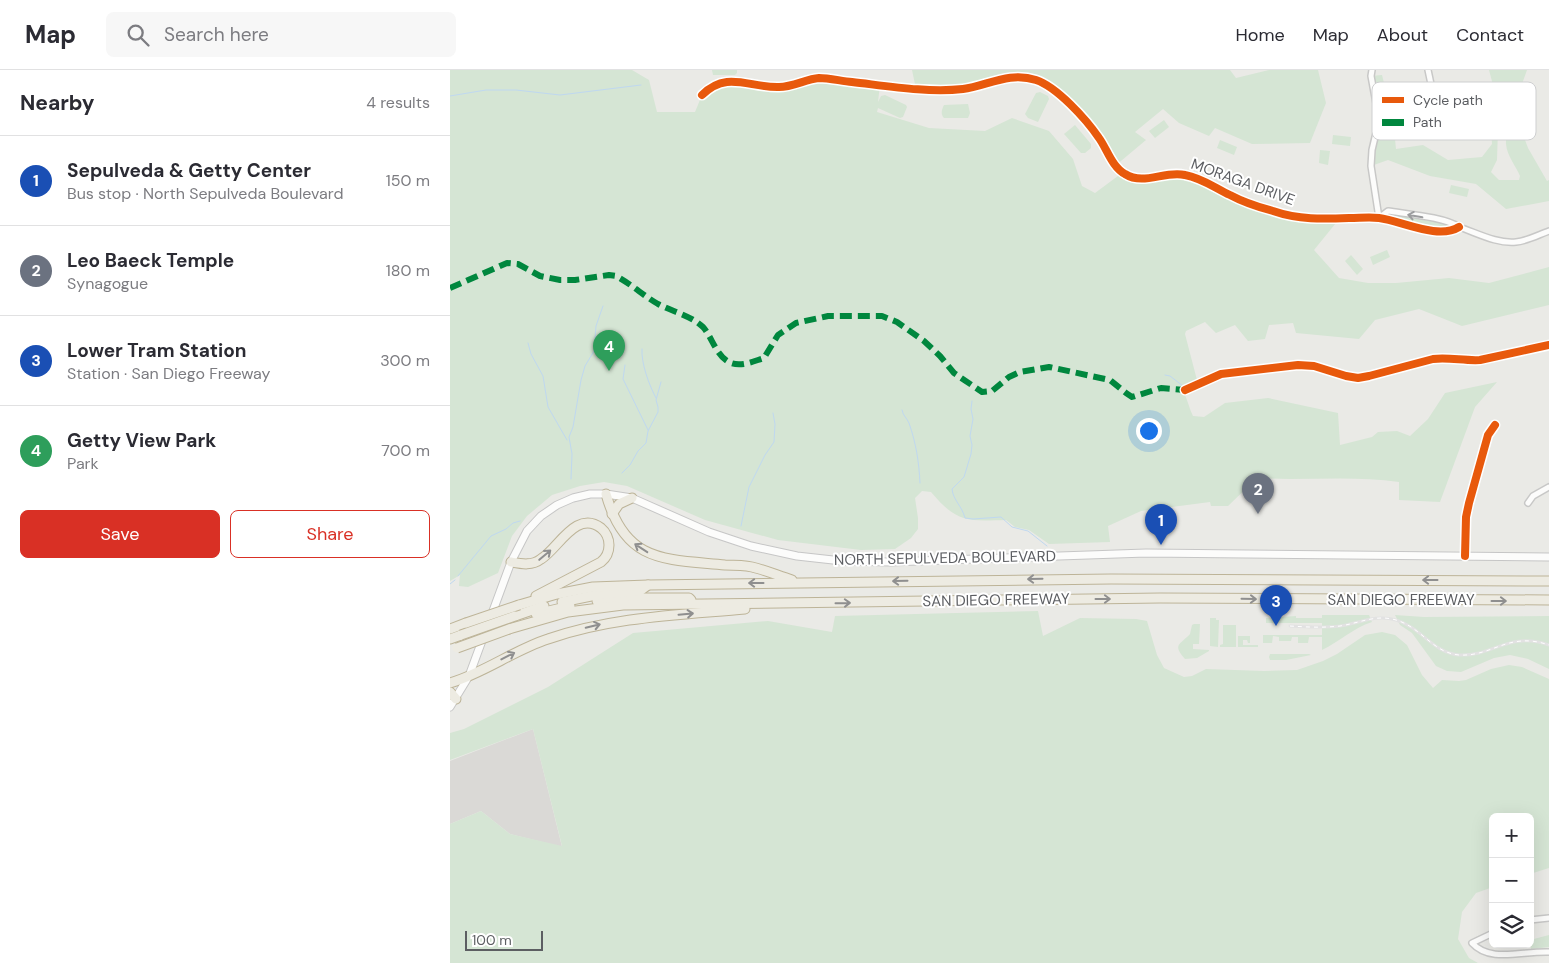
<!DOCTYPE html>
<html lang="en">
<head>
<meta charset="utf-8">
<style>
  body { margin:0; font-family:"DM Sans",sans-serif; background:#f7f7f7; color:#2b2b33 }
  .controls { position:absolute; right:15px; bottom:15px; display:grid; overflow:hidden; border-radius:8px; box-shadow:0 5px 20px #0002 }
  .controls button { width:45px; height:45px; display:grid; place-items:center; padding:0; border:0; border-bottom:1px solid #e1e1e2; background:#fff; color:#2b2b33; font:25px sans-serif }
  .scale { position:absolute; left:15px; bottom:12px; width:78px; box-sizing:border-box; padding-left:5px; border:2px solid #5c5e62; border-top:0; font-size:14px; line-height:18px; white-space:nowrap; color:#5c5e62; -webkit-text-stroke:4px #fff; paint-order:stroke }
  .you { position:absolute; left:698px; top:360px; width:18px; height:18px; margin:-12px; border:4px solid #fff; border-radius:50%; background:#1a73e8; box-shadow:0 0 0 8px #1a73e833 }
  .badge { display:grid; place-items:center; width:32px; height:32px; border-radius:50%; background:#d93025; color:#fff; font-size:16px; font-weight:700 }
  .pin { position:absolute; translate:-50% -41px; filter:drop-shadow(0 1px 2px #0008) }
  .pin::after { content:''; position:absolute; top:26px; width:18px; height:15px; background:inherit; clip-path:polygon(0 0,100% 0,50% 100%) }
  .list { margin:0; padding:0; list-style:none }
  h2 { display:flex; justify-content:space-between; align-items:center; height:65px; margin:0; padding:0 20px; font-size:21px }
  h2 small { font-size:16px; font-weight:400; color:#7c7c81 }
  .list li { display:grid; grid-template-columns:32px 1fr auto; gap:15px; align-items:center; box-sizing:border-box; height:90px; padding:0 20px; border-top:1px solid #e1e1e2 }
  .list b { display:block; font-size:19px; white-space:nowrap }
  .list p { margin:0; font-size:16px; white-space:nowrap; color:#7c7c81 }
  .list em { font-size:16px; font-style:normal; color:#7c7c81 }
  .actions { display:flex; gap:10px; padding:15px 20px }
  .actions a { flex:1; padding:11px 0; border:1px solid #d93025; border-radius:8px; text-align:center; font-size:18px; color:#d93025 }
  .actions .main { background:#d93025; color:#fff }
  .icon { flex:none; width:28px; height:28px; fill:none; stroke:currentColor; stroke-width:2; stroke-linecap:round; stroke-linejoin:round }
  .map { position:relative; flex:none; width:1099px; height:893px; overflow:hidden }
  header { display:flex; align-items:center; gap:30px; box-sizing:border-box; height:70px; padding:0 25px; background:#fff; border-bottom:1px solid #e1e1e2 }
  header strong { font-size:24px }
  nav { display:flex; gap:28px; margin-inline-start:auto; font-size:18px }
  .search { width:350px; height:45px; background:#f7f7f7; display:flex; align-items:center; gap:12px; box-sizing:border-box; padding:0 18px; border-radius:8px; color:#7c7c81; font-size:19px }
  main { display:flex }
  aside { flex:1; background:#fff }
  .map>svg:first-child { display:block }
  .industrial { fill:#dad9d6 }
  .green { fill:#d5e5d4; fill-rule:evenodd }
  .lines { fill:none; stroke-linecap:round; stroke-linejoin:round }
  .stream { stroke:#bfd8f0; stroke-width:1 }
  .street-casing { stroke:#c8c8c7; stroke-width:8 }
  .secondary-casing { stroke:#c6c6c6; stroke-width:9 }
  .highway-casing { stroke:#bdb498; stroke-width:11 }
  .street { stroke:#fcfcfb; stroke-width:5 }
  .secondary { stroke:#fcfcfb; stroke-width:7 }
  .highway { stroke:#edebe2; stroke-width:9 }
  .rail-casing { stroke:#e2e2e2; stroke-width:3 }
  .rail { stroke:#fff; stroke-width:1; stroke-dasharray:4; stroke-linecap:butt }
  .highway-bridge-casing { stroke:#bdb498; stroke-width:11; stroke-linecap:butt }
  .highway-bridge { stroke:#edebe2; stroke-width:9 }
  .quiet { stroke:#00873e; stroke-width:6; stroke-dasharray:12 6; stroke-linecap:butt }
  .cycleway-casing { stroke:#fff; stroke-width:11 }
  .cycleway { stroke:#e8590c; stroke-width:8 }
  .oneway { stroke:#9c9d9f }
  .oneway2 { stroke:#8f8f8f }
  .labels { text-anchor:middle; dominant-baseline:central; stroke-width:4; stroke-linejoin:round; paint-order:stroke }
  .street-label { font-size:15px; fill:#5c5e62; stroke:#fff }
  .key { fill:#fff; stroke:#cecfd0; stroke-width:1 }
  .key-label { font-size:14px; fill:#5c5e62 }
</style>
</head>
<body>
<header>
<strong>Map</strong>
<div class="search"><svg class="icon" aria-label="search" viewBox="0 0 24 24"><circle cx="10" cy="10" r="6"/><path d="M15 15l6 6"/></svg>Search here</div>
<nav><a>Home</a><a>Map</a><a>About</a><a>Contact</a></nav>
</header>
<main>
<aside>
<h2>Nearby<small>4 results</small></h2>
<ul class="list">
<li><span class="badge" style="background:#1a4fb4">1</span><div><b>Sepulveda &amp; Getty Center</b><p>Bus stop · North Sepulveda Boulevard</p></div><em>150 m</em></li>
<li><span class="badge" style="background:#6b7280">2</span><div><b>Leo Baeck Temple</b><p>Synagogue</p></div><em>180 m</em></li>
<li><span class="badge" style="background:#1a4fb4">3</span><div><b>Lower Tram Station</b><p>Station · San Diego Freeway</p></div><em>300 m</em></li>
<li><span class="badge" style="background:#2e9e5b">4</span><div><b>Getty View Park</b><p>Park</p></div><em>700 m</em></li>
</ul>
<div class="actions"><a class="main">Save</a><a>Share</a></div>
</aside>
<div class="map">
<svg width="1099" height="893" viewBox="0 0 1099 893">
  <rect width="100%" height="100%" fill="#eaeae6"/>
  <polygon class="industrial" points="83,659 112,777 60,764 31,741 0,754 0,691"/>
  <g class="green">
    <path d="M0 0H182L199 10 207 42H245L252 25 268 12 328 17 368 8 430 15 428 32 431 26 435 25 456 35 457 37 453 47 450 48 428 38 427 42 479 58 535 61 562 48 599 61 623 89 632 116 645 123 672 103 682 108 737 105 781 126 855 149 890 148 864 180 889 208 918 213H946L999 208 1039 213 1099 197V235L1012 256 969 239 925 250 909 269 846 263 843 253 819 255 815 269 798 271 785 255 766 263 755 252 736 261 735 264 748 314 734 321V323C738 331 739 338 743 346L754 347 775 333 818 328 888 343 890 375 922 367 928 362 947 361 960 366 978 349 995 323 1047 312 1025 337 990 432 949 430V412C902 405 854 411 807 408L778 436H761L760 432 691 441 658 456 660 472 599 474 579 460 565 457 556 450C517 451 507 453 481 422L472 421 465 428 468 448V459L461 468 445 479 411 480 328 470 255 450 177 416 154 412 130 416 102 425 77 446 62 466 48 503 18 517 9 516 10 505 0 511Z"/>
    <polygon points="262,0 287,0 287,3 285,5 263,5"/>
    <polygon points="462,0 780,0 786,8 819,0 868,0 876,33 860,73 802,74 765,58 759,66 729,53 713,39 685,62 696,70 665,96 648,67 602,17 572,7 514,19 466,19"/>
    <path d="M1039 0H1077L1072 14 1061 17 1081 39 1078 54 1072 62 1078 78 1097 111 1099 110V131L1056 139 1026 114 980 106 938 90 921 96 928 44 921 6 932 5 943 49 946 79 973 75 998 90 1032 87 1042 74 1039 21 1044 19ZM1058 36C1065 51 1055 60 1056 74 1057 86 1066 96 1070 106L1069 110H1049L1041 102 1047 90 1048 59 1051 37Z"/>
    <polygon points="590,22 598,26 599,29 588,52 578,48 575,44 586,23"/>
    <path d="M518 34 520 43 518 48H494C490 44 492 39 494 35Z"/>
    <polygon points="714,50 719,57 705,68 699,61"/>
    <polygon points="625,55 641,74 641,78 635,83 631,83 614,64"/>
    <polygon points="883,65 901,67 900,76 882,74"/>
    <polygon points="770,70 787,77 784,85 767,78"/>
    <polygon points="870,80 880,81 878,95 869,93"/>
    <polygon points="1001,115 1019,119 1017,127 999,123"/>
    <polygon points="938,141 967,146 1009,157 987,161 929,148"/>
    <polygon points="937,180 940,187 923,195 920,187"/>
    <polygon points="901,185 913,199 907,205 895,191"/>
    <polygon points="588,541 593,566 630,548 686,549 697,551 707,585 714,598 734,607 742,606 756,599 814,601 847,600 873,591 887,584 915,565 932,562 945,565 957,575 972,605 983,618 992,610 1009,611 1016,610 1041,599 1059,595 1072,597 1099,609 1099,798 1080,804 1080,747 1043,747 1043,817 1026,823 1012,842 1008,869 1019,888 1028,893 0,893 0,754 31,741 60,764 112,776 83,659 0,690 0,663 14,659 98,617 183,563 318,551 382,562 385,546"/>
    <path d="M872 545H919L922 552C903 558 889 572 872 580V567H859L858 573H848V567H842L841 571H829V567L823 566 822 573H813V565H872V553H816V548L846 546V548H872Z"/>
    <polygon points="945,545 974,547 1099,546 1099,599 1078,589 1060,585 1044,588 1011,602 997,601 986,596 962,563 950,555"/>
    <polygon points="760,548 766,548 766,550 769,550 768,577 760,576"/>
    <path d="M744 554H750L749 574H743V579L759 580V581L747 588 735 589C722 574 730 575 740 564L742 555Z"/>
    <polygon points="773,555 786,555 786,577 770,577 770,575 773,574"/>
    <polygon points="788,566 800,566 800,573 798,573 797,570 793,570 793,575 808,575 808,577 788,577"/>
    <polygon points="820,584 859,584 861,585 836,590 820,590 819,587"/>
    <polygon points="1099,865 1099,877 1081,879 1080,870"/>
  </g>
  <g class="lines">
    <g class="stream">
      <polyline points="0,26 36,20 66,20 110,25 191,15"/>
      <polyline points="78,273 81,284 93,306 98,337 117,370"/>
      <path d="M192 279C191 293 199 315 206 328"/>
      <polyline points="175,295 173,309 198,360"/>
      <polyline points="715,305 720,306 733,316"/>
      <path d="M522 331 521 339 523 349 520 366 522 375 521 384 514 407 502 419C503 430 512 436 515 448L523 449 551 447 562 457 578 461 597 476"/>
      <path d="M452 340C453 346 457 348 459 353 466 373 469 392 470 413"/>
      <polyline points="172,403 180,395 188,381 196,373 198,361 208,342 208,337 206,330 211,312"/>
      <polyline points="121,409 122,384 119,367 123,357 131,310 135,296 144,281 146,256 153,236"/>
      <polyline points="291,456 299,417 315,385 324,372 325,354 323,343"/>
      <polyline points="8,506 41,466 56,459 63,453 70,451"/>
      <polyline points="0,514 5,510"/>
    </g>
    <defs>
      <g id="street">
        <polyline points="922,0 921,6 928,44 926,63 922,80 921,96 929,148"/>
        <polyline points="978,0 988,47"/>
        <path d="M252 25C277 0 299 18 329 17 343 17 356 9 369 8 379 8 391 11 402 12 437 16 478 23 513 19 537 16 559 1 586 10 607 17 636 49 649 68 657 79 662 97 675 104 694 116 715 100 735 105 752 108 765 118 780 125 793 132 808 137 823 141 849 150 873 149 900 148 909 148 920 147 929 148 952 151 988 170 1009 157"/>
        <path d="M929 148 938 141C956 144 995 147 1009 157 1027 163 1047 174 1066 172 1077 171 1088 165 1099 161"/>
        <path d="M735 320 771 304 848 295 864 296 896 306 908 308 919 306 983 289C999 287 1014 291 1030 290L1099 275"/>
        <polyline points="1078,433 1083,426 1099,417"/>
        <polyline points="1015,486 1016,447 1019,433 1038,365 1045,355"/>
        <polyline points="1080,850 1099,848"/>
        <path d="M1043 863 1022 873C1040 893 1071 881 1099 882"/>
      </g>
      <polyline id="secondary" points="0,637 19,606 61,492 77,461 91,446 107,435 123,428 140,424 156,424 182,428 259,462 301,476 347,486 392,491 440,492 696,483 1099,487"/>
      <g id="highway">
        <path d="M156 424C175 493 214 489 275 495 284 495 293 495 302 497 315 500 329 506 342 510"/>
        <polyline points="162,444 169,434 182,428"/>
        <path d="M61 492C72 494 82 496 91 489 108 479 126 439 151 458 156 462 159 469 159 475 159 482 156 488 151 492L86 526"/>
        <polyline points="147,531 192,528 239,528 241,530"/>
        <polyline points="112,532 146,525 190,521 198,515"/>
        <polyline points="69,535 107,524 143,517 198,515 661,509 1099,511"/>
        <polyline points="86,544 120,536"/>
        <polyline points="65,546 94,536"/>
        <polyline points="0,559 16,553"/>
        <polyline points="59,559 118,542 173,535 710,528 1099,530"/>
        <polyline points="0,569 11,565"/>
        <path d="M0 613C34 603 64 580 98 569 161 547 228 545 295 539"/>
        <polyline points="0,622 6,629"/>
      </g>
    </defs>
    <use href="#street" class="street-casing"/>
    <use href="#secondary" class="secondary-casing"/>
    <use href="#highway" class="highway-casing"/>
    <use href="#street" class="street"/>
    <use href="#secondary" class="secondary"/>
    <use href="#highway" class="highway"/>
    <defs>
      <path id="rail" d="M840 556C856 557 873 558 890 556 910 553 926 544 946 550 971 557 983 583 1009 585 1043 587 1058 561 1099 575"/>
    </defs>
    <use href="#rail" class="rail-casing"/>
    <use href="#rail" class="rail"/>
    <defs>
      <g id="highway-bridge">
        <polyline points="16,553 69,535"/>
        <polyline points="11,565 65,546"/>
        <polyline points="7,578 59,559"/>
      </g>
    </defs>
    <use href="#highway-bridge" class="highway-bridge-casing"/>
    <use href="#highway-bridge" class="highway-bridge"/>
    <path class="quiet" d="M0 218 57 193 68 194 90 206 110 210H125L159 205 166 206C181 214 194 226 208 234 223 242 240 245 253 257 262 267 267 288 281 293 292 297 304 291 314 288L328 265 346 253 378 246H432L447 252 474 271 490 286 504 303 532 322 542 321 559 307 570 302 599 297 660 310 676 323 682 327 711 318 735 320"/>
    <defs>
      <g id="cycleway">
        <path d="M252 25C277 0 299 18 329 17 343 17 356 9 369 8 379 8 391 11 402 12 437 16 478 23 513 19 537 16 559 1 586 10 607 17 636 49 649 68 657 79 662 97 675 104 694 116 715 100 735 105 752 108 765 118 780 125 793 132 808 137 823 141 849 150 873 149 900 148 909 148 920 147 929 148 952 151 988 170 1009 157"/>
        <path d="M735 320 771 304 848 295 864 296 896 306 908 308 919 306 983 289C999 287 1014 291 1030 290L1099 275"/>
        <polyline points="1015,486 1016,447 1019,433 1038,365 1045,355"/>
      </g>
    </defs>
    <use href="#cycleway" class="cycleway-casing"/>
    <use href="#cycleway" class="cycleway"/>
  </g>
  <defs><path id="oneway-shaft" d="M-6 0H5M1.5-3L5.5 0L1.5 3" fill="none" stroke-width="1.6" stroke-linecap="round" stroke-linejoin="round" transform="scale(1.25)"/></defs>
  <use class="oneway" href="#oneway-shaft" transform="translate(965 146) rotate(-170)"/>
  <g class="oneway2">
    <use href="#oneway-shaft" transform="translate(191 478) rotate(-147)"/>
    <use href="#oneway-shaft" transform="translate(95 485) rotate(-40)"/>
    <use href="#oneway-shaft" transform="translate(585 509) rotate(179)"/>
    <use href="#oneway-shaft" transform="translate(980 510) rotate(-180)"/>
    <use href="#oneway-shaft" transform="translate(450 511) rotate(179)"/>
    <use href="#oneway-shaft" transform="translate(306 513) rotate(180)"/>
    <use href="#oneway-shaft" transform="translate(653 529)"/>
    <use href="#oneway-shaft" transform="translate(799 529) rotate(1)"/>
    <use href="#oneway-shaft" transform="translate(1049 531)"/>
    <use href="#oneway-shaft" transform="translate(393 533) rotate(-1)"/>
    <use href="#oneway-shaft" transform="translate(236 544) rotate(-5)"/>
    <use href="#oneway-shaft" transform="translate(143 556) rotate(-13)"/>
    <use href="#oneway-shaft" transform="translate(58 586) rotate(-27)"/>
  </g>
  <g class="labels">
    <g class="street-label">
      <text transform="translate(793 112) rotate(20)">MORAGA DRIVE</text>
      <text transform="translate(495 488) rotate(-1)">NORTH SEPULVEDA BOULEVARD</text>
      <text transform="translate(546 530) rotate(-1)">SAN DIEGO FREEWAY</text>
      <text x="951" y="530">SAN DIEGO FREEWAY</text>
    </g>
  </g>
  <rect x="922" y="12" width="164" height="58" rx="8" class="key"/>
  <rect x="932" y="27" width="22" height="6" fill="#e8590c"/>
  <rect x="932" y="49" width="22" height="7" fill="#00873e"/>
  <g class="key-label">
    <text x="963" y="35">Cycle path</text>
    <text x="963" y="57">Path</text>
  </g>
</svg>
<div class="controls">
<button>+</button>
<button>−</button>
<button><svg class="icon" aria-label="layers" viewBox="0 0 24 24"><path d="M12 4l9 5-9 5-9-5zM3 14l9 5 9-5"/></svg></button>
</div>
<div class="scale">100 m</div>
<div class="you"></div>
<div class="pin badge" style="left:711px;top:475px;background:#1a4fb4">1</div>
<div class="pin badge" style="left:808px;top:444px;background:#6b7280">2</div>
<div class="pin badge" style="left:826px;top:556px;background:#1a4fb4">3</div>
<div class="pin badge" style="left:159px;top:301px;background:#2e9e5b">4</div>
</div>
</main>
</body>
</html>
